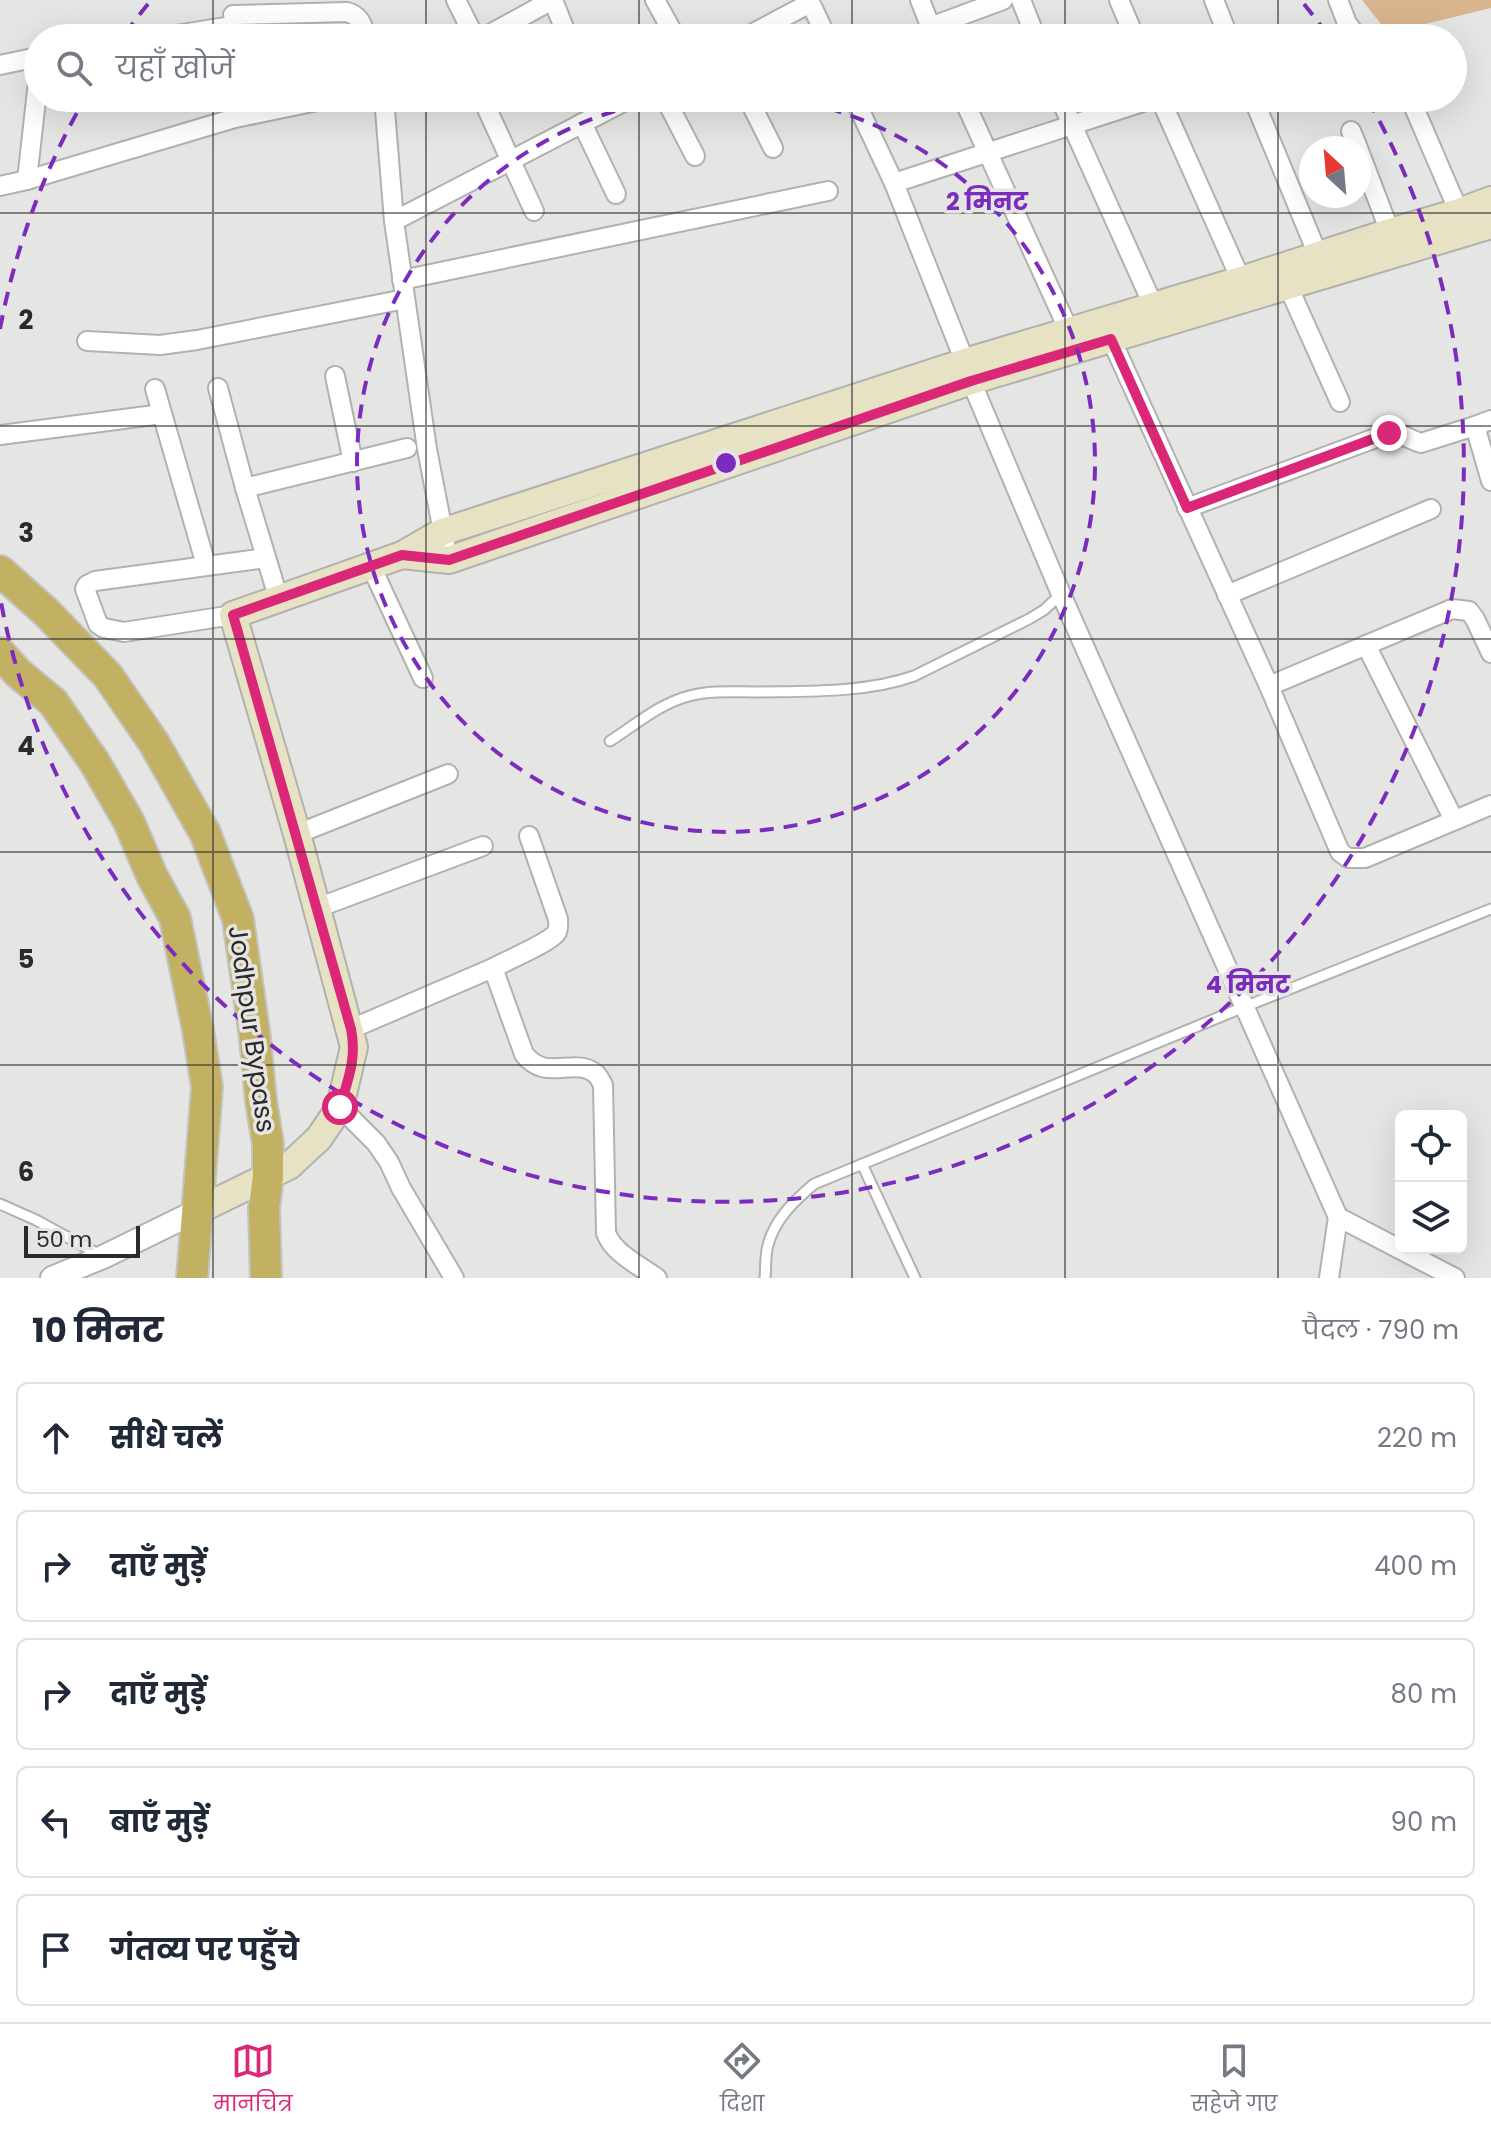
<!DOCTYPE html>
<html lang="hi">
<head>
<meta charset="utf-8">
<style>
  body { margin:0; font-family:Poppins,"Noto Sans Devanagari",sans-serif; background:#f6f6f7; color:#1f2937 }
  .controls { position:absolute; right:24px; bottom:24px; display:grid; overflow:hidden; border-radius:12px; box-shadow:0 8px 32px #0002 }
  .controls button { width:72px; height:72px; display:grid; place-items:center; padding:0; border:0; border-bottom:2px solid #e0e1e3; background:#fff; color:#1f2937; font:40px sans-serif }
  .compass { position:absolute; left:1299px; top:136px; width:72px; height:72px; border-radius:50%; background:#fff; box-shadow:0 8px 32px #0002; rotate:334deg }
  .scale { position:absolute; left:24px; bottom:20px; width:116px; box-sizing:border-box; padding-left:8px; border:4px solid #2a2a29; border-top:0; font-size:22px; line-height:28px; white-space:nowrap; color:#2a2a29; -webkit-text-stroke:6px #e5e6e3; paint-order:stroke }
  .stop { position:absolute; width:24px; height:24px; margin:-18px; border:6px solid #db2777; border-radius:50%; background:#fff }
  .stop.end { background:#db2777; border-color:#fff; box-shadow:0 2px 8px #0008 }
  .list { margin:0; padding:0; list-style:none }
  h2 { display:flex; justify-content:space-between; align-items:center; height:104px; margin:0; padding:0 32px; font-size:34px }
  h2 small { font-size:26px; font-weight:400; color:#747a83 }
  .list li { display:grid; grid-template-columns:52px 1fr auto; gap:24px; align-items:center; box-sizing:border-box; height:112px; margin:0 16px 16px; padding:0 16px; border:2px solid #e0e1e3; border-radius:12px }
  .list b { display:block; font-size:30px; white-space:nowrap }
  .list em { font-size:26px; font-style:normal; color:#747a83 }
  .icon { flex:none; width:44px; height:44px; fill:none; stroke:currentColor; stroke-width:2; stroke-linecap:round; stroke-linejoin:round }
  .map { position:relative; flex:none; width:1491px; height:1278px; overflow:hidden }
  .search { position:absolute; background:#fff; box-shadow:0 8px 32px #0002; left:24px; right:24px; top:24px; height:88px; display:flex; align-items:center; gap:20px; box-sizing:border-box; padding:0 28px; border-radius:44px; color:#747a83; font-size:30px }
  .sheet { height:744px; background:#fff }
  nav { display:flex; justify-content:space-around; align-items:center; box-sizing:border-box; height:112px; border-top:2px solid #e0e1e3; background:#fff; font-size:22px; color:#747a83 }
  nav a { display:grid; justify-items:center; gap:4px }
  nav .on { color:#db2777 }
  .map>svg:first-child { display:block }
  .green { fill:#d9b58e }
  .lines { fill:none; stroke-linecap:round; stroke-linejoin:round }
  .service-casing { stroke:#b1b2af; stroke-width:13 }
  .minor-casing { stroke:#b1b2af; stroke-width:22 }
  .tertiary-casing { stroke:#b1b2af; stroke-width:26 }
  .secondary-casing { stroke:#b1b2af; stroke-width:30 }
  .trunk-casing { stroke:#c3c3c3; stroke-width:34 }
  .service { stroke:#fff; stroke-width:9 }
  .minor { stroke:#fff; stroke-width:18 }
  .tertiary { stroke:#fff; stroke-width:22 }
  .secondary { stroke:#e8e2c4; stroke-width:26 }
  .trunk { stroke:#c2b063; stroke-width:30 }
  .route { stroke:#db2777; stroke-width:10 }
  .grid { fill:none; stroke:#2a2a29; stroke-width:2; stroke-opacity:0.55 }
  .ring { fill:none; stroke:#7b2cbf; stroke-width:4; stroke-dasharray:14 10 }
  .labels { text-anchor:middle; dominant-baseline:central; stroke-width:7; stroke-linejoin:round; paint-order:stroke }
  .street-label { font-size:26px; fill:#2a2a29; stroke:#e5e6e3 }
  .grid-label { font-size:26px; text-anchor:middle; font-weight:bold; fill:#2a2a29; stroke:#e5e6e3; stroke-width:7; stroke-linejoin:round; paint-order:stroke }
  .centre { fill:#7b2cbf; stroke:#e5e6e3; stroke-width:4 }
  .ring-label { font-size:24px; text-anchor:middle; font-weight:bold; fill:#7b2cbf; stroke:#e5e6e3; stroke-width:7; stroke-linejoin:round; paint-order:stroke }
</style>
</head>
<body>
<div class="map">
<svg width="1491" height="1278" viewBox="0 0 1491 1278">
  <rect width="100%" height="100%" fill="#e5e6e3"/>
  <polygon class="green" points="1362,0 1491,0 1491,8 1388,33"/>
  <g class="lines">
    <defs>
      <g id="service">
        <path d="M610 741C635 725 661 703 689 696 711 690 734 692 756 692 807 691 866 693 914 676L1029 619 1044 610 1061 594"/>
        <polyline points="862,1164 915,1278"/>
        <polyline points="0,1204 36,1220 100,1255"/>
        <path d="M765 1278C766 1268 765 1255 768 1245 775 1219 794 1201 814 1184L1244 1007 1491 909"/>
      </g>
      <g id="minor">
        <polyline points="456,0 475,38"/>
        <polyline points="553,0 568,38"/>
        <polyline points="655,0 676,38"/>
        <polyline points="809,0 827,38"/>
        <polyline points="920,0 935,38"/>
        <polyline points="1021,0 1036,38"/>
        <polyline points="1119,0 1135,38"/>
        <polyline points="1214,0 1229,38"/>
        <polyline points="1338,0 1347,23 1358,38"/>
        <path d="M233 15 347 12C361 16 362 25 367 38"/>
        <polyline points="930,27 1003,0"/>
        <polyline points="157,38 232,26"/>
        <polyline points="483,38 552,0"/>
        <polyline points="744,38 810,3"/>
        <polyline points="0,65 38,57"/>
        <polyline points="384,98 394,221 631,98"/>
        <polyline points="482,98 534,211"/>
        <polyline points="665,98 695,156"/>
        <polyline points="748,98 773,148"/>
        <polyline points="854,98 894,183 965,362 971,381 1061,594 1338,1217"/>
        <polyline points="963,98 1069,331"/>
        <polyline points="1060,98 1153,305"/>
        <polyline points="1160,98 1241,280"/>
        <polyline points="1253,98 1318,255"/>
        <polyline points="1410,98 1459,212"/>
        <polyline points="582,123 616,194"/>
        <polyline points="1351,131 1358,148"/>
        <polyline points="1359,151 1390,232"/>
        <polyline points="27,180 235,118 332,98"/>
        <polyline points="894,183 1155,98"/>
        <polyline points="0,186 27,180 38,82"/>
        <polyline points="394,221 427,449 445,542"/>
        <polyline points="402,280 828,191"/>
        <polyline points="1288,286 1340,402"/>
        <polyline points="1111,339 1269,686 1340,852 1348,858 1365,858 1491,805"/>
        <polyline points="87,341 160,345 197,340 405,299"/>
        <polyline points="335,376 353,462"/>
        <polyline points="218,388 245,488 279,600"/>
        <polyline points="155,389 206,565"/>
        <polyline points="1491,420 1475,426 1491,481"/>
        <polyline points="0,435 162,414"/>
        <polyline points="245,488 407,448"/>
        <path d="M1187 508 1389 433C1401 432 1410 440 1421 443L1475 426"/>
        <polyline points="371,566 423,678"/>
        <polyline points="1227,595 1431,509"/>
        <polyline points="233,615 124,632 104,628 98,624 85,589 87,585 95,581 266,558"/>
        <polyline points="1366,645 1454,820"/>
        <polyline points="1269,686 1452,609 1469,611 1475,619 1491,653"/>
        <polyline points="297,834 448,774"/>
        <polyline points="317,908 483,846"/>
        <path d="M493 968C506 961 551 942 557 932 559 927 558 923 558 919L529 836"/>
        <path d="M351 1029 493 968 524 1054C546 1083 574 1056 596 1074 599 1077 601 1081 603 1085L606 1233C613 1253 640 1266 657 1278"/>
        <polyline points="340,1107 376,1143 389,1162 401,1188 454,1278"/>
        <polyline points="1329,1278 1338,1217 1455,1278"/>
      </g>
      <polyline id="tertiary" points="52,1278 103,1257 197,1211"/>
      <g id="secondary">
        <polyline points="402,555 449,560 971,381 1491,225"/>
        <polyline points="197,1211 289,1166 319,1138 340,1107 354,1047 297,834 233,615 402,555 442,532 965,362 1241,280 1390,232 1459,212 1491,200"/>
      </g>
      <g id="trunk">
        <polyline points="0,571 46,612 108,676 154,743 205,833 238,919 255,1038 261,1101 268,1144 268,1176 264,1208 266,1278"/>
        <polyline points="0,653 18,673 53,702 95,763 129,822 152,876 175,918 198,1030 207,1087 192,1278"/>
      </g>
    </defs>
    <use href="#service" class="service-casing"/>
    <use href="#minor" class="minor-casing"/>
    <use href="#tertiary" class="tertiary-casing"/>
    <use href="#secondary" class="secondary-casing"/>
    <use href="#trunk" class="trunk-casing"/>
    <use href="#service" class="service"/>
    <use href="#minor" class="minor"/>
    <use href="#tertiary" class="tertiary"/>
    <use href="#secondary" class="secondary"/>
    <use href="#trunk" class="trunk"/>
  </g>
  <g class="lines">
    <path class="route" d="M340 1107C348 1079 357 1059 351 1029L233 615 402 555 449 560 971 381 1111 339 1187 508 1389 433"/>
  </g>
  <path class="grid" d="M213 0V38M426 0V38M639 0V38M852 0V38M1065 0V38M1278 0V38M213 98V1278M426 98V1278M639 98V1278M852 98V1278M1065 98V1278M1278 98V1278M0 213H1491M0 426H1491M0 639H1491M0 852H1491M0 1065H1491"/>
  <g class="ring">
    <path d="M781 98A369 369 0 1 1 671 98"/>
    <path d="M0 329A738 738 0 0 1 84 100M125 34A738 738 0 0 1 148 4M1304 4A738 738 0 0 1 1327 34M1368 100A738 738 0 1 1 0 597"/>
  </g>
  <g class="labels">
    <g class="street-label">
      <text transform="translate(252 1029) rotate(82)">Jodhpur Bypass</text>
    </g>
  </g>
  <g class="grid-label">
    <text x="26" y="329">2</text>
    <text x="26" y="542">3</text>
    <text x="26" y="755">4</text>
    <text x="26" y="968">5</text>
    <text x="26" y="1181">6</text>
  </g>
  <circle cx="726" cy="463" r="12" class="centre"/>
  <g class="ring-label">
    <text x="987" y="210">2 मिनट</text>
    <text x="1248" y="993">4 मिनट</text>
  </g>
</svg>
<div class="controls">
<button><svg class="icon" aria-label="locate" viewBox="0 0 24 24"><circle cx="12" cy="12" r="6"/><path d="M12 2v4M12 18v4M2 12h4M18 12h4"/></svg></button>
<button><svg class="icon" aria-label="layers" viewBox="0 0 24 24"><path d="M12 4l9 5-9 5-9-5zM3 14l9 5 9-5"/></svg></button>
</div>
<svg class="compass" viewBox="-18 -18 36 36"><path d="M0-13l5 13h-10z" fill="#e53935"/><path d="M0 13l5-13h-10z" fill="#747a83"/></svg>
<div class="scale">50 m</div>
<div class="stop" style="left:340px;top:1107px"></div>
<div class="stop end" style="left:1389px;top:433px"></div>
<div class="search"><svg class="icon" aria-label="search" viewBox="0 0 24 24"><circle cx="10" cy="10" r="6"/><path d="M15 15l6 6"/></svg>यहाँ खोजें</div>
</div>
<section class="sheet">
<h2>10 मिनट<small>पैदल · 790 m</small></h2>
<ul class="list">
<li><svg class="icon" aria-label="ahead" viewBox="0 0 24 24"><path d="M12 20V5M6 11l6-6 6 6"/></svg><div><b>सीधे चलें</b></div><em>220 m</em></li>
<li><svg class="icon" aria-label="right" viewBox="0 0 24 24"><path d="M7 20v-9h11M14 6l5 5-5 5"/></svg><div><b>दाएँ मुड़ें</b></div><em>400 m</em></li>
<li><svg class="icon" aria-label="right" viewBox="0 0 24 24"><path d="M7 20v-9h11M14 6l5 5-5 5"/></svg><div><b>दाएँ मुड़ें</b></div><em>80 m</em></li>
<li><svg class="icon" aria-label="left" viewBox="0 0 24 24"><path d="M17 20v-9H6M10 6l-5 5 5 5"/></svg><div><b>बाएँ मुड़ें</b></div><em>90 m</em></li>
<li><svg class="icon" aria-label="arrive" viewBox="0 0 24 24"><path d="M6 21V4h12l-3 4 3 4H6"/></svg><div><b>गंतव्य पर पहुँचे</b></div></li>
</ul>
</section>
<nav>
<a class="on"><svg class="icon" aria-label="map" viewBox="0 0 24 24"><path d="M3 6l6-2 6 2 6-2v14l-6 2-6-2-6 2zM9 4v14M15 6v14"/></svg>मानचित्र</a>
<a><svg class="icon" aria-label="directions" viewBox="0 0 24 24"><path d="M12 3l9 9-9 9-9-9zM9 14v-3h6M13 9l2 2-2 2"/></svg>दिशा</a>
<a><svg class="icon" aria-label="saved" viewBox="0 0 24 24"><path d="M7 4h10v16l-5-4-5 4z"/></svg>सहेजे गए</a>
</nav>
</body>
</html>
